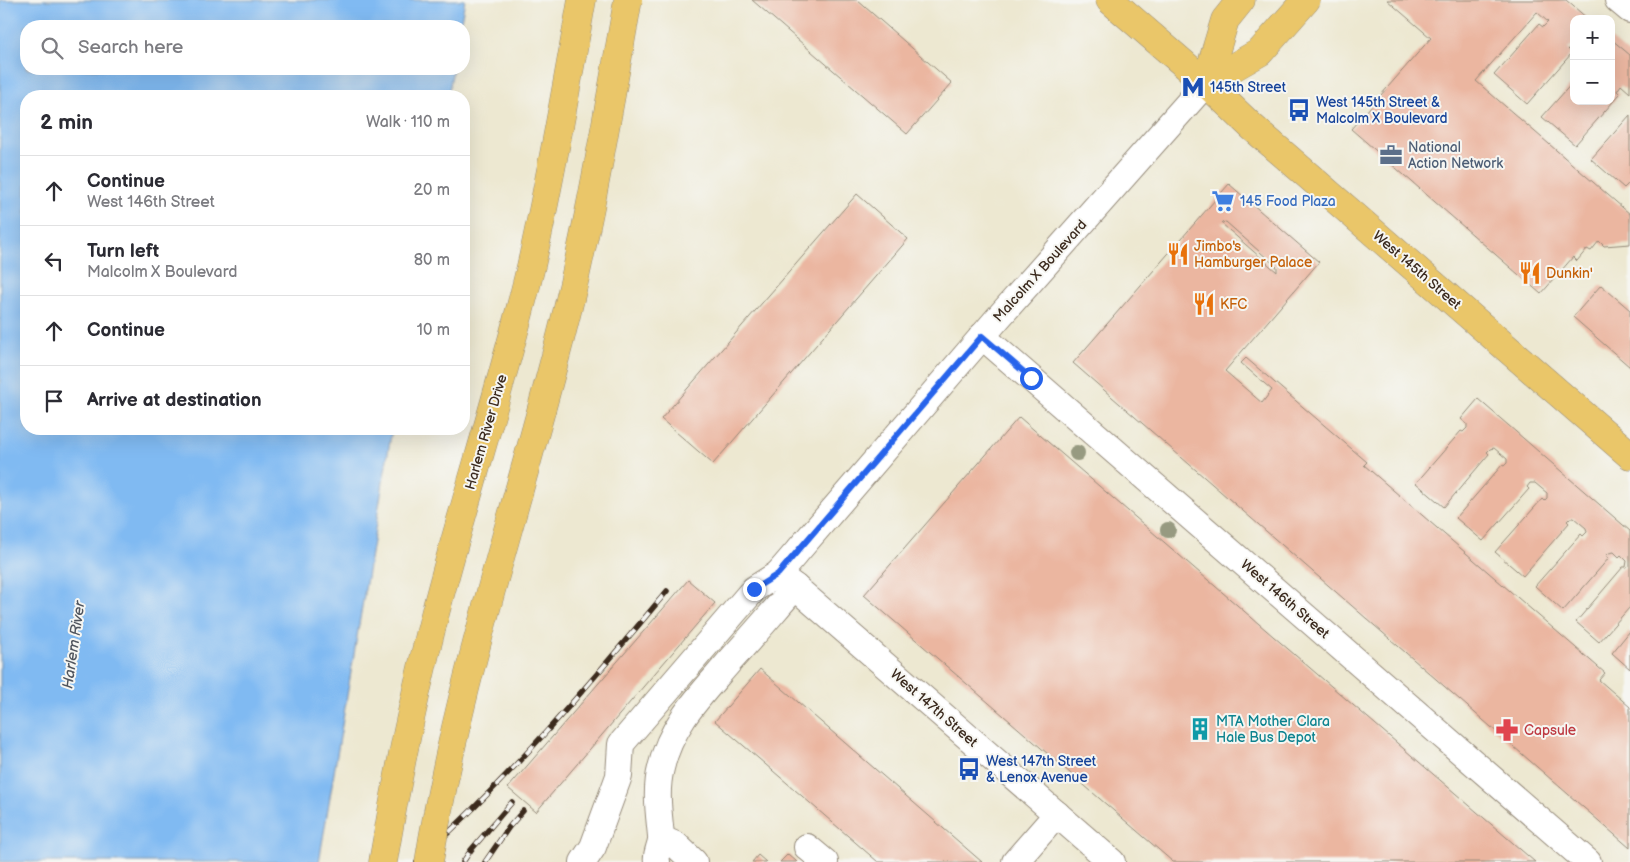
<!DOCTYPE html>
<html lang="en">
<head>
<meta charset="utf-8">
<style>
  body { margin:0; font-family:"Balsamiq Sans",sans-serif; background:#f7f7f7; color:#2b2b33 }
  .controls { position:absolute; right:15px; top:15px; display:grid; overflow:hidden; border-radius:10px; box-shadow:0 5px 20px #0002 }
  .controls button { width:45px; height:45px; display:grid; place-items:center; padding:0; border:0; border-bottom:1px solid #e1e1e2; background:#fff; color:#2b2b33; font:25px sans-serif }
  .stop { position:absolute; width:15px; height:15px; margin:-11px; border:4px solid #2563eb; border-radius:50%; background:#fff }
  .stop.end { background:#2563eb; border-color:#fff; box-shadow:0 1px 5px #0008 }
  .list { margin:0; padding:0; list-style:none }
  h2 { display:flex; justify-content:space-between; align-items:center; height:65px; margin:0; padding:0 20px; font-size:21px }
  h2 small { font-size:16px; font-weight:400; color:#7c7c81 }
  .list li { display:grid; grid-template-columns:32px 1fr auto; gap:15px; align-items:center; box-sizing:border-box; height:70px; padding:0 20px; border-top:1px solid #e1e1e2 }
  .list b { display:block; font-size:19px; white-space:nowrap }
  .list p { margin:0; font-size:16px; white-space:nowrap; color:#7c7c81 }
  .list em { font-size:16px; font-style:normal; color:#7c7c81 }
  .icon { flex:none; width:28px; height:28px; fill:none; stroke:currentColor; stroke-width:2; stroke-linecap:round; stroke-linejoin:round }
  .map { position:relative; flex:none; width:1630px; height:862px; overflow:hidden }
  .search { position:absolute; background:#fff; box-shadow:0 5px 20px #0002; left:20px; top:20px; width:450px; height:55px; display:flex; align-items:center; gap:12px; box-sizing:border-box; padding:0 18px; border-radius:20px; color:#7c7c81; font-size:19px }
  .panel { position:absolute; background:#fff; box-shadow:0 5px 20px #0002; left:20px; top:90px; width:450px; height:345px; border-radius:20px }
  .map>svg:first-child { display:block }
  .water { fill:#80baf2; stroke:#5e7288 }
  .building { fill:#ebb6a0; fill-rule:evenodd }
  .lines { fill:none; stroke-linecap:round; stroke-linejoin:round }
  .minor-casing { stroke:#948978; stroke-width:28 }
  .major-casing { stroke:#948978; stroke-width:29 }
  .highway-casing { stroke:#948978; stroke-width:29 }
  .minor { stroke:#fff; stroke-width:26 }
  .major { stroke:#eac669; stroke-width:28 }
  .highway { stroke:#eac669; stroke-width:28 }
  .rail-casing { stroke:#3b2a1e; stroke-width:5.5 }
  .rail { stroke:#f6f6f2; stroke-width:4; stroke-dasharray:11; stroke-linecap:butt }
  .highway-bridge-casing { stroke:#948978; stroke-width:29; stroke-linecap:butt }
  .highway-bridge { stroke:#eac669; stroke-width:28 }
  .tree { fill:#979a81 }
  .route { stroke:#2563eb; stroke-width:6 }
  .labels { text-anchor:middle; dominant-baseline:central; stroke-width:4; stroke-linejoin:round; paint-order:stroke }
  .transit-label { font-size:14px; fill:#164399; stroke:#f6f6f2; text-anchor:start }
  .service-label { font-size:14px; fill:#4e5e75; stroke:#f6f6f2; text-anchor:start }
  .shop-label { font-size:14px; fill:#366cbe; stroke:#f6f6f2; text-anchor:start }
  .food-label { font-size:14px; fill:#c56008; stroke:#f6f6f2; text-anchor:start }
  .street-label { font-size:14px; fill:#3b2a1e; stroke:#f6f6f2 }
  .culture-label { font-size:14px; fill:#0d838f; stroke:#f6f6f2; text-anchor:start }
  .health-label { font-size:14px; fill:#be3a42; stroke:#f6f6f2; text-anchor:start }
  .water-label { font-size:15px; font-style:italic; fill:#50555e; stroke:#f6f6f2 }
</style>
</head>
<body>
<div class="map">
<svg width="1630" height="862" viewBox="0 0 1630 862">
  <rect width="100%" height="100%" fill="#f6f6f2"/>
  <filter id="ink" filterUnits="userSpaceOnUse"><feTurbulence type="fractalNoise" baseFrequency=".02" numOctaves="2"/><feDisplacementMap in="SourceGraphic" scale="10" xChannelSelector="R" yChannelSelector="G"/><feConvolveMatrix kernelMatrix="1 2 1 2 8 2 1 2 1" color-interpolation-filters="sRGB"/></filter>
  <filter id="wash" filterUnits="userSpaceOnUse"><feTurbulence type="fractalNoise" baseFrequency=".0096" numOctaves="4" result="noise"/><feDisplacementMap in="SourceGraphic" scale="20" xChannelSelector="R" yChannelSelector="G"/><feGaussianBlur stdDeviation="1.12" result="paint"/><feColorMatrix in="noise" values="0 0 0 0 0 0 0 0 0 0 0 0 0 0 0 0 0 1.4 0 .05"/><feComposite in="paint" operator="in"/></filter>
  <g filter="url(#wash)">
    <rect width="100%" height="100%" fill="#ede8d1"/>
    <polygon class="water" points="0,0 465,0 460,26 26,26 26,69 453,69 448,96 26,96 26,429 392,429 319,862 0,862"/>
    <g id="blocks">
      <g class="building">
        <polygon points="752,0 857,0 952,83 907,134"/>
        <polygon points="1387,0 1566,0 1588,19 1574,19 1574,43 1568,49 1572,53 1527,104 1494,75 1539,24 1543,27 1548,22 1537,12 1476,81 1630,214 1630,244 1604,246 1599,241 1591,251 1587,249 1577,261 1573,257 1541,294 1351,129 1431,38"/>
        <polygon points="1611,39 1630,55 1630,93 1621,85 1617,91 1620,94 1575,145 1542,117 1574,81 1574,101 1611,101"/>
        <polygon points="1630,115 1630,182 1624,188 1591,159"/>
        <path d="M1229 184 1319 262 1225 371 1262 403 1272 390 1241 363 1246 358 1367 462 1364 465 1605 673 1599 680 1630 707V848L1073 363ZM1226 222 1277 267V272L1221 223Z"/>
        <polygon points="857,194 908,239 713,464 661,419"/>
        <polygon points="1601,285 1630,310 1630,367 1573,317"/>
        <polygon points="1478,399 1630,531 1630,607 1599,642 1576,622 1623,567 1626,567 1627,561 1621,555 1619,557 1614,552 1609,553 1606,556 1609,558 1563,611 1535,586 1581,534 1583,536 1587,532 1586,528 1574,518 1570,518 1567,521 1569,523 1523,576 1495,552 1542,499 1544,501 1547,498 1547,493 1535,483 1530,483 1527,487 1529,489 1483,541 1456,518 1502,465 1504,466 1507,463 1507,459 1494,448 1490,449 1487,452 1489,454 1444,507 1416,483 1461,431 1463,432 1467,428 1467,424 1461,419"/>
        <polygon points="1019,417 1535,862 1173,862 864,595"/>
        <polygon points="688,580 715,603 536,812 508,788"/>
        <polygon points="1630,631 1630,669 1612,653"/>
        <polygon points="760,669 982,862 878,862 787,783 715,721"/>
        <polygon points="788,854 797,862 780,862"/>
        <polygon points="758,855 766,862 752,862"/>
      </g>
    </g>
  </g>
  <g filter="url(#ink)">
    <use href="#blocks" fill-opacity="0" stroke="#948978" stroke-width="1"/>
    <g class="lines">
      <defs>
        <g id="minor">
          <polyline points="1618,0 1630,10"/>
          <polyline points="982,336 1588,862"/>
          <polyline points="778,574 795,587 1112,862"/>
          <polyline points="662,839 676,845 694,862"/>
          <polyline points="807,847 825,862"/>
          <polyline points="583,862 593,847 619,776 621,744 754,589 778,574 998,318 1206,83"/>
          <path d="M657 862C655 853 662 845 661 836 659 814 655 791 661 768 671 724 701 695 730 661 752 637 773 612 795 587"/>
          <polyline points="1015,862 1057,814"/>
        </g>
        <g id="major">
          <polyline points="1110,0 1206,83 1251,126 1630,455"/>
          <polyline points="1206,83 1260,52 1306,0"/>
          <polyline points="1206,83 1225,20 1241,0"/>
        </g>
        <path id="highway" d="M383 862C397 778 414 696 435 614 465 498 503 383 531 266 551 178 566 89 582 0"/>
      </defs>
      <use href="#minor" class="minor-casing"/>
      <use href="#major" class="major-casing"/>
      <use href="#highway" class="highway-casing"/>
      <use href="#minor" class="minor"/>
      <use href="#major" class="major"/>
      <use href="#highway" class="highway"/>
      <defs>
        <g id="rail">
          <path d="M417 862C509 779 588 686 667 591"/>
          <polyline points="463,862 471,850 512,802"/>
          <polyline points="485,862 509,827 523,811"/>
        </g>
      </defs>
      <use href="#rail" class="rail-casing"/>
      <use href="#rail" class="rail"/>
      <defs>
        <path id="highway-bridge" d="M429 862C456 693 510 531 553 366 586 246 606 123 628 0"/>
      </defs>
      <use href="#highway-bridge" class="highway-bridge-casing"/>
      <use href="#highway-bridge" class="highway-bridge"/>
    </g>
    <g class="tree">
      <circle cx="1077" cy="453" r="8"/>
      <circle cx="1168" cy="530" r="8"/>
    </g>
  </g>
  <g class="lines" filter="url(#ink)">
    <polyline class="route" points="754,589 778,574 982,336 1031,378"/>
  </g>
  <defs>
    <symbol id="metro-bare" viewBox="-9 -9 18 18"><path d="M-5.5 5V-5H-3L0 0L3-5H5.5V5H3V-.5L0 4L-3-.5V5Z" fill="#1a4fb4" stroke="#f6f6f2" stroke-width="2.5" paint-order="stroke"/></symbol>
    <symbol id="bus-bare" viewBox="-9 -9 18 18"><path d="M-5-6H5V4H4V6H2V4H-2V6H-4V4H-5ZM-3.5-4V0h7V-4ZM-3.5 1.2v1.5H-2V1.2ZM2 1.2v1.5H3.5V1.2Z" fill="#1a4fb4" stroke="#f6f6f2" stroke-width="2.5" paint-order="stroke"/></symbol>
    <symbol id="office-bare" viewBox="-9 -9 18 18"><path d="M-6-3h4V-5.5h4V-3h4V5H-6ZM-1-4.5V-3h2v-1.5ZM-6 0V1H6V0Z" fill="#5c6f8a" stroke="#f6f6f2" stroke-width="2.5" paint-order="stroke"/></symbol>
    <symbol id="supermarket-bare" viewBox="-9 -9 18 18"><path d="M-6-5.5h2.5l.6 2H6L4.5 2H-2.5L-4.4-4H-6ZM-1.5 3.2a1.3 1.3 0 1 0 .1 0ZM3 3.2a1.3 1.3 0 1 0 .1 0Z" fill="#3f7fe0" stroke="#f6f6f2" stroke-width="2.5" paint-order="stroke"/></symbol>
    <symbol id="restaurant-bare" viewBox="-9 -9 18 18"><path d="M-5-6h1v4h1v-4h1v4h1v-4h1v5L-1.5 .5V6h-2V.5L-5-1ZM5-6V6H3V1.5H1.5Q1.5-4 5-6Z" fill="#e8710a" stroke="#f6f6f2" stroke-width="2.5" paint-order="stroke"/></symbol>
    <symbol id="building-bare" viewBox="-9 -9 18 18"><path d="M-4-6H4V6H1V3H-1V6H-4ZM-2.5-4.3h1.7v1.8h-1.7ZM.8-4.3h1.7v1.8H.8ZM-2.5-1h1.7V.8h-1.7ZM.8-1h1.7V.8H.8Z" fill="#0f9aa8" stroke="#f6f6f2" stroke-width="2.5" paint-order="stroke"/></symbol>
    <symbol id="pharmacy-bare" viewBox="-9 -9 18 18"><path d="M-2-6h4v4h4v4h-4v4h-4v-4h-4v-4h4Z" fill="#e0444e" stroke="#f6f6f2" stroke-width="2.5" paint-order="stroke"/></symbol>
  </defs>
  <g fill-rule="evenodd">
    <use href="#metro-bare" x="1177" y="71" width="32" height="32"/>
    <use href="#bus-bare" x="1283" y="94" width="32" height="32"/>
    <use href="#office-bare" x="1375" y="139" width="32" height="32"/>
    <use href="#supermarket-bare" x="1207" y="185" width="32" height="32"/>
    <use href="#restaurant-bare" x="1162" y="238" width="32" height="32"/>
    <use href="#restaurant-bare" x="1514" y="257" width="32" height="32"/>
    <use href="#restaurant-bare" x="1188" y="288" width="32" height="32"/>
    <use href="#building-bare" x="1184" y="713" width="32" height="32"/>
    <use href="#pharmacy-bare" x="1491" y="714" width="32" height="32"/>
    <use href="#bus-bare" x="953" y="753" width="32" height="32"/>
  </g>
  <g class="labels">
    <g class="transit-label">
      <text x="1210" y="87">145th Street</text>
      <text x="1316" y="102">West 145th Street &amp;<tspan x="1316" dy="16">Malcolm X Boulevard</tspan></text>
      <text x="986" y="761">West 147th Street<tspan x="986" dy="16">&amp; Lenox Avenue</tspan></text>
    </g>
    <g class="service-label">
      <text x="1408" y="147">National<tspan x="1408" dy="16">Action Network</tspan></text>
    </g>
    <g class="shop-label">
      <text x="1240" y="201">145 Food Plaza</text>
    </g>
    <g class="food-label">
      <text x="1194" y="246">Jimbo's<tspan x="1194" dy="16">Hamburger Palace</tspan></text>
      <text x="1546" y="273">Dunkin'</text>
      <text x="1220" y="304">KFC</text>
    </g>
    <g class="street-label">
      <text transform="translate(1417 270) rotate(41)">West 145th Street</text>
      <text transform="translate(1040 271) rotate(-48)">Malcolm X Boulevard</text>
      <text transform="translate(486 432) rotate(-74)">Harlem River Drive</text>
      <text transform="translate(1285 599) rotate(41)">West 146th Street</text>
      <text transform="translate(934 708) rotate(41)">West 147th Street</text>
    </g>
    <g class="culture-label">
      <text x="1216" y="721">MTA Mother Clara<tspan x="1216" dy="16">Hale Bus Depot</tspan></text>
    </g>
    <g class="health-label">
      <text x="1524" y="730">Capsule</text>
    </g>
    <g class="water-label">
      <text transform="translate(74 645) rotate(-82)">Harlem River</text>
    </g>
  </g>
</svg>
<div class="controls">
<button>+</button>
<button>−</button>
</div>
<div class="stop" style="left:1031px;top:378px"></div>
<div class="stop end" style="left:754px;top:589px"></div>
<div class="search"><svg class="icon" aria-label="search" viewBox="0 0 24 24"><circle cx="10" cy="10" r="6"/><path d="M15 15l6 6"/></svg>Search here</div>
<section class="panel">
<h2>2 min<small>Walk · 110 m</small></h2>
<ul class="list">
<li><svg class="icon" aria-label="ahead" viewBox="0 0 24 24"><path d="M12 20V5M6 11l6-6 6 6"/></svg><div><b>Continue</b><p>West 146th Street</p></div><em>20 m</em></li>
<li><svg class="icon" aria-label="left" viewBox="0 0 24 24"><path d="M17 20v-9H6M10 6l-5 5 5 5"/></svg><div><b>Turn left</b><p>Malcolm X Boulevard</p></div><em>80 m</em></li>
<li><svg class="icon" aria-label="ahead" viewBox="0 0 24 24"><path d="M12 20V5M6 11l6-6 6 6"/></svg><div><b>Continue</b></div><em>10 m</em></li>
<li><svg class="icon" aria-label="arrive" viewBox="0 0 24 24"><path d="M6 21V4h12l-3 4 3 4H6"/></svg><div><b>Arrive at destination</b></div></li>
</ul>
</section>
</div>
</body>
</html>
